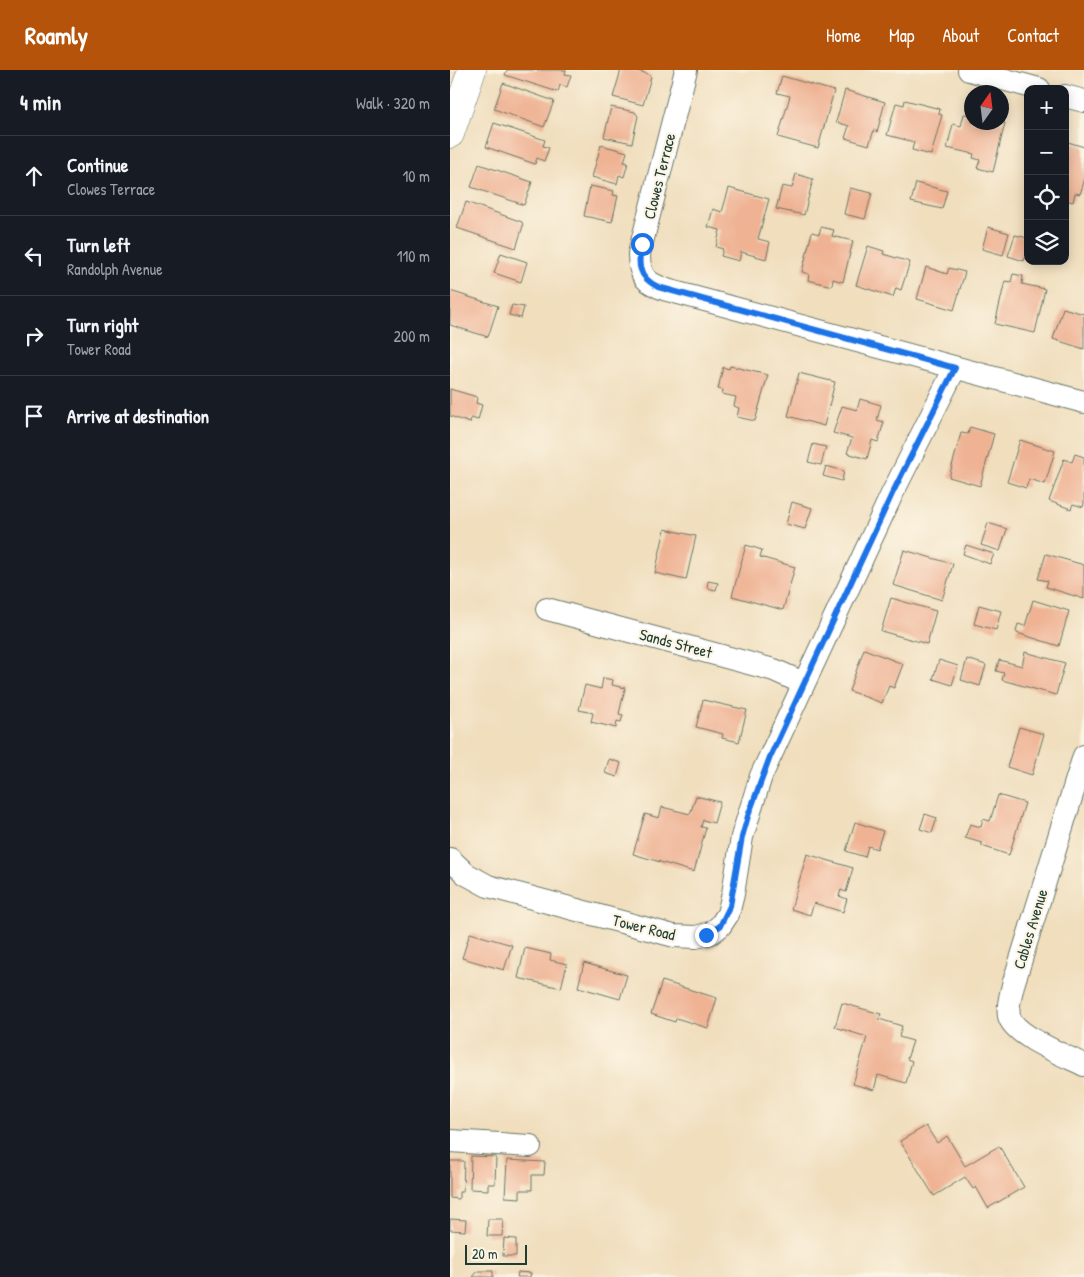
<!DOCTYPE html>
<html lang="en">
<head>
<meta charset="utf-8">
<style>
  body { margin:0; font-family:"Patrick Hand",sans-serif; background:#20242c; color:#f1f3f6 }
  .controls { position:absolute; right:15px; top:15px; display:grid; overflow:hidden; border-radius:10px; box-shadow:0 2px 12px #0003 }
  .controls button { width:45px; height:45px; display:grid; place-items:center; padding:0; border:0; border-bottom:1px solid #363941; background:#171b24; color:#f1f3f6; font:25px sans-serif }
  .compass { position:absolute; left:514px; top:15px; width:45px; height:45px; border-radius:50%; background:#171b24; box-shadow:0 2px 12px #0003; rotate:14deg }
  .scale { position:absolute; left:15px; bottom:12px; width:62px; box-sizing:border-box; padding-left:5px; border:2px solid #1f3d34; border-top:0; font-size:14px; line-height:18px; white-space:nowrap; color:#1f3d34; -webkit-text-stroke:4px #fcf5e5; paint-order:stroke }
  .stop { position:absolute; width:15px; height:15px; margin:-11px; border:4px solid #1a73e8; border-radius:50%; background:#fff }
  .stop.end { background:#1a73e8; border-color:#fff; box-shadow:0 1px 5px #0008 }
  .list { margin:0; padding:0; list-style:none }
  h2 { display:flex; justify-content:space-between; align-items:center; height:65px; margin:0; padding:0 20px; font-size:21px }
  h2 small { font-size:16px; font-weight:400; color:#9ea1a6 }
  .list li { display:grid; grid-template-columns:32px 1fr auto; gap:15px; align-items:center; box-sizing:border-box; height:80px; padding:0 20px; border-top:1px solid #363941 }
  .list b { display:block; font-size:19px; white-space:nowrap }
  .list p { margin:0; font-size:16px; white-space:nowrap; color:#9ea1a6 }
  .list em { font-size:16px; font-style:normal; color:#9ea1a6 }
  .icon { flex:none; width:28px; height:28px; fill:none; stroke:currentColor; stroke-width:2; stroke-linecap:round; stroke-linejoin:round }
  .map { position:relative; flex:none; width:634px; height:1207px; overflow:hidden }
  header { display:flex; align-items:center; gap:30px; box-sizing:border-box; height:70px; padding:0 25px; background:#b45309; color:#fff }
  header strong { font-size:24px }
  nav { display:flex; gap:28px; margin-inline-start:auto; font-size:18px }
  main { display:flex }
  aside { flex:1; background:#171b24 }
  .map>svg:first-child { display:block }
  .building { fill:#efb394 }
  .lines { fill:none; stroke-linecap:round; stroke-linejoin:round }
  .minor-casing { stroke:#687564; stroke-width:24 }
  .tertiary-casing { stroke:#687564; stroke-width:29 }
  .minor { stroke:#fff; stroke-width:22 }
  .tertiary { stroke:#fff; stroke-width:28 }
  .route { stroke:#1a73e8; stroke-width:6 }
  .labels { text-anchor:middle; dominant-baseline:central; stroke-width:4.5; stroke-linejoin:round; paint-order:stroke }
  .street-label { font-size:16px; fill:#1f3d34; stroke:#fcf5e5 }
</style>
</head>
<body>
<header>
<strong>Roamly</strong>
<nav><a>Home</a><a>Map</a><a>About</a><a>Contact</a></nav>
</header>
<main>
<aside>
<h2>4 min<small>Walk · 320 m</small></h2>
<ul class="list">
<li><svg class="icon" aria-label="ahead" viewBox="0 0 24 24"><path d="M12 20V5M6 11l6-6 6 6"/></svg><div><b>Continue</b><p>Clowes Terrace</p></div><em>10 m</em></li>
<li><svg class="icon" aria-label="left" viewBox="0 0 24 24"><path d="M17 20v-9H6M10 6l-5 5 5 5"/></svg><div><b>Turn left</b><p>Randolph Avenue</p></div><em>110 m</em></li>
<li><svg class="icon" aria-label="right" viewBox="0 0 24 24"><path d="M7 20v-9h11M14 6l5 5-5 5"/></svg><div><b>Turn right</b><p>Tower Road</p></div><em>200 m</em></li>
<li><svg class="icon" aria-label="arrive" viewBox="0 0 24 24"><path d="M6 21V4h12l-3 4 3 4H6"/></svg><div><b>Arrive at destination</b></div></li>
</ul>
</aside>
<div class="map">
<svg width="634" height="1207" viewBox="0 0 634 1207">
  <rect width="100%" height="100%" fill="#fcf5e5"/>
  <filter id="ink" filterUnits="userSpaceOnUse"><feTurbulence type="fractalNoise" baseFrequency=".02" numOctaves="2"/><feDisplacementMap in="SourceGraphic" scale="10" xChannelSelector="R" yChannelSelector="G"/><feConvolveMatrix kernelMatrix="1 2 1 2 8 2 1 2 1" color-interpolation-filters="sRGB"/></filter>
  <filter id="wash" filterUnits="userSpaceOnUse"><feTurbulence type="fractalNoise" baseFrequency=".0096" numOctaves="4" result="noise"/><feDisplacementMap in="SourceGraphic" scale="20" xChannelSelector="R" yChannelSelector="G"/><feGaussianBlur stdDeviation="1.12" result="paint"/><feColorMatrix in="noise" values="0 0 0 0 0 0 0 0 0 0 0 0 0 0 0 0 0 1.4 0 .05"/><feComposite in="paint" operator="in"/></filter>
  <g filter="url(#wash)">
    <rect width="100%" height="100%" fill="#f0debd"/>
    <g id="blocks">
      <g class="building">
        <polygon points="57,0 116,0 115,4 121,5 117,17 110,15 108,22 55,5"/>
        <polygon points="171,0 184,0 198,4 201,7 193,35 163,27"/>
        <polygon points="332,6 384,21 368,78 328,67 340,26 327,23"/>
        <polygon points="53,13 104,31 94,57 44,39"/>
        <polygon points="395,20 435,32 427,62 424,60 419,75 395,68 399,56 386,52"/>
        <polygon points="455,30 490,39 489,44 492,45 481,85 462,80 464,72 437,65 446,33 454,35"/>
        <polygon points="161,37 185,42 188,46 182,73 154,67"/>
        <polygon points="514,44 522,45 522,52 555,53 543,102 527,98 530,90 523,88 524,84 497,78 503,54 511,56"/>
        <polygon points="44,53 95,70 93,76 99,78 94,91 87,88 85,94 36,77"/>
        <polygon points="615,71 634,77 634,112 630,124 625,123 623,132 615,130"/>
        <polygon points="151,75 177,82 174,92 178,93 174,107 169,105 167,114 142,107"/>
        <polygon points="29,94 82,112 74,135 21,117"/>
        <polygon points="346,104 363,109 354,145 326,139 332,116 342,118"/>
        <polygon points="466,113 497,121 492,139 461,132"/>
        <polygon points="140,116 164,121 163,125 168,126 162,152 134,146"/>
        <polygon points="279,118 319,129 308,169 320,172 316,189 291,182 289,191 271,186 273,179 266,177 270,160 258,157 263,139 272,142"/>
        <polygon points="400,118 422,123 415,149 394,144"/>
        <polygon points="16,132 72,152 73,156 66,178 7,158"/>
        <polygon points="371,157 384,160 382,166 403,171 393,212 383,209 382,216 358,210 359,204 352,202 362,162 369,164"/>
        <polygon points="538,157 559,163 553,185 532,179"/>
        <polygon points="565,165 578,168 578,179 574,191 558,186"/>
        <polygon points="418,176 434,181 433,184 460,192 451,220 446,218 443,227 406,215"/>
        <polygon points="51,183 77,192 71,212 44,203"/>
        <polygon points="476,197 497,204 499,198 515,202 504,240 467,229"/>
        <polygon points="563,204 573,206 572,214 595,219 585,263 545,254 555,211 561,212"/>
        <polygon points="0,221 48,236 38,267 0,255"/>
        <polygon points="62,235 74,237 71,248 59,245"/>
        <polygon points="613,238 634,244 634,279 603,269"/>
        <polygon points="280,296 318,305 305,351 287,347 289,338 284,336 286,327 272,324 273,320 268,319 273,297 279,299"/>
        <polygon points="349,303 385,312 374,356 338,346"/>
        <polygon points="0,319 27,327 26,333 32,335 28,350 21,348 20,353 0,346"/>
        <polygon points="410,329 431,335 427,350 434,352 428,372 422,370 417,389 397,383 402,368 383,363 392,336 407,340"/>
        <polygon points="520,357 544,364 530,416 499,407 511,363 518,364"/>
        <polygon points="570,370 605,381 595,414 579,409 576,418 557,412"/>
        <polygon points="363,374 376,377 371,395 358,392"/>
        <polygon points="625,384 634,387 634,434 633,437 623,434 621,439 599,431 614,389 622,392"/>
        <polygon points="376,396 394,401 392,411 373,406"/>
        <polygon points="342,432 362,438 355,459 336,454"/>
        <polygon points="538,453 557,459 550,481 531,475"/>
        <polygon points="215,459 246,466 236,510 205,503"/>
        <polygon points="296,475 312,480 310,487 345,497 333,540 282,526"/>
        <polygon points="516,475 544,484 540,494 513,484"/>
        <polygon points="454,480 503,494 492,530 443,515"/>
        <polygon points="596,484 634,495 634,529 596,517 598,511 588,509"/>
        <polygon points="258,511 268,513 266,520 257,518"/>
        <polygon points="441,528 486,541 477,574 431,561"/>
        <polygon points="583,530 619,541 609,576 567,563 566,561 568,554 575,556"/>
        <polygon points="529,535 551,541 546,560 524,554"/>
        <polygon points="414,579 453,594 444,618 439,616 432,633 399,621"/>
        <polygon points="575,582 615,593 606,625 552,610 554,603 546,601 549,590 572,596"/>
        <polygon points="517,589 536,595 530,616 511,610"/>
        <polygon points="489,590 508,596 502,615 483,609"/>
        <polygon points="153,608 163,610 162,615 175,618 169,644 173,645 171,652 167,651 166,658 141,652 143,643 129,640 135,615 151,619"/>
        <polygon points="253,630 297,640 289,672 272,668 273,664 246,657"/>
        <polygon points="569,657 594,664 582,705 557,697"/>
        <polygon points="159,689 171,693 167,707 155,703"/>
        <polygon points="548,725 575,733 559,785 532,776 532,773 515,768 520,754 531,757 533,749 540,751"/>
        <polygon points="246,726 270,732 264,753 253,750 251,757 256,758 244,802 183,784 195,744 209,748 212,737 240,744"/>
        <polygon points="475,744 487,748 482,763 470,759"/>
        <polygon points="405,752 433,761 427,779 418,776 415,787 396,781"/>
        <polygon points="357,784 403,798 396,822 391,820 389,826 397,829 393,842 364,833 360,845 341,839"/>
        <polygon points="20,863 62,875 54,900 12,888"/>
        <polygon points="75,878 101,884 100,890 117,894 111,918 68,908"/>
        <polygon points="134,893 177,905 170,929 128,917"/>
        <polygon points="212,911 267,928 258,958 226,948 225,952 201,944"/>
        <polygon points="392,933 431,944 429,949 452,956 449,967 463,971 457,989 462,991 456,1013 428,1005 424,1020 403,1014 417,967 385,957"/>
        <polygon points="476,1056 487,1073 497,1066 515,1096 549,1076 574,1117 538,1138 526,1117 523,1119 515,1107 484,1126 450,1071"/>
        <polygon points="21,1086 46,1087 45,1114 38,1114 38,1120 20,1119"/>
        <polygon points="57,1090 95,1092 94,1105 82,1105 82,1120 70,1120 70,1128 55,1127"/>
        <polygon points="0,1091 14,1091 13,1122 9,1122 9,1129 0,1128"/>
        <polygon points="0,1149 16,1150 15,1161 0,1160"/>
        <polygon points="38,1149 53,1149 52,1166 37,1166"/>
        <polygon points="54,1168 66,1169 66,1186 53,1186"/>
        <polygon points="28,1201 43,1201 43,1207 23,1207"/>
        <polygon points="68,1202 81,1203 80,1207 67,1207"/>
      </g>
    </g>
  </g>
  <g filter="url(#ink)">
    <use href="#blocks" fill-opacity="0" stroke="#687564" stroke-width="1"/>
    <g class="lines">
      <defs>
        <g id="minor">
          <path d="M236 0 189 184C189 207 196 213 217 220L634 332"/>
          <polyline points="519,0 589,19"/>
          <polyline points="615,26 634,31"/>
          <polyline points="97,539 324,600 353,613"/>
          <path d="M634 686 563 915C561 924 557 936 559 946 564 966 616 986 634 995"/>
          <polyline points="0,789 16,804 38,816 224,866 246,867 261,863 270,856 278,844 283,824 292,767 311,706 442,424 505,298"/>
          <polyline points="0,1071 80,1076"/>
        </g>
        <polyline id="tertiary" points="0,64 22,0"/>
      </defs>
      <use href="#minor" class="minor-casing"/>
      <use href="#tertiary" class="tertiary-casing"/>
      <use href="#minor" class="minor"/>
      <use href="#tertiary" class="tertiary"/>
    </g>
  </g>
  <g class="lines" filter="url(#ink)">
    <path class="route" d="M192 174C187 194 188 207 208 217L505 298 442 424 320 687 298 746 292 767 280 836 270 856 256 865"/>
  </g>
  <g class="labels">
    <g class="street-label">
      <text transform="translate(209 106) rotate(-76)">Clowes Terrace</text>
      <text transform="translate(226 573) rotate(15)">Sands Street</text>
      <text transform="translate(194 857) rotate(14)">Tower Road</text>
      <text transform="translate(580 859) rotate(-73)">Cables Avenue</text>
    </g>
  </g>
</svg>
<div class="controls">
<button>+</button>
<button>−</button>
<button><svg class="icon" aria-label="locate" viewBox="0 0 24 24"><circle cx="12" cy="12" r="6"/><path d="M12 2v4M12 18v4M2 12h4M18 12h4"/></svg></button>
<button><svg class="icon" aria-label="layers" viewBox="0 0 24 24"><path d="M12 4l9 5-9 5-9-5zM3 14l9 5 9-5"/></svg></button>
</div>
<svg class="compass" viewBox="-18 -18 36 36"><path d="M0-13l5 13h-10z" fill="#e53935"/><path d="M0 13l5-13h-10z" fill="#9ea1a6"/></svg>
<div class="scale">20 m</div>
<div class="stop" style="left:192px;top:174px"></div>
<div class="stop end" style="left:256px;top:865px"></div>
</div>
</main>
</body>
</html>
